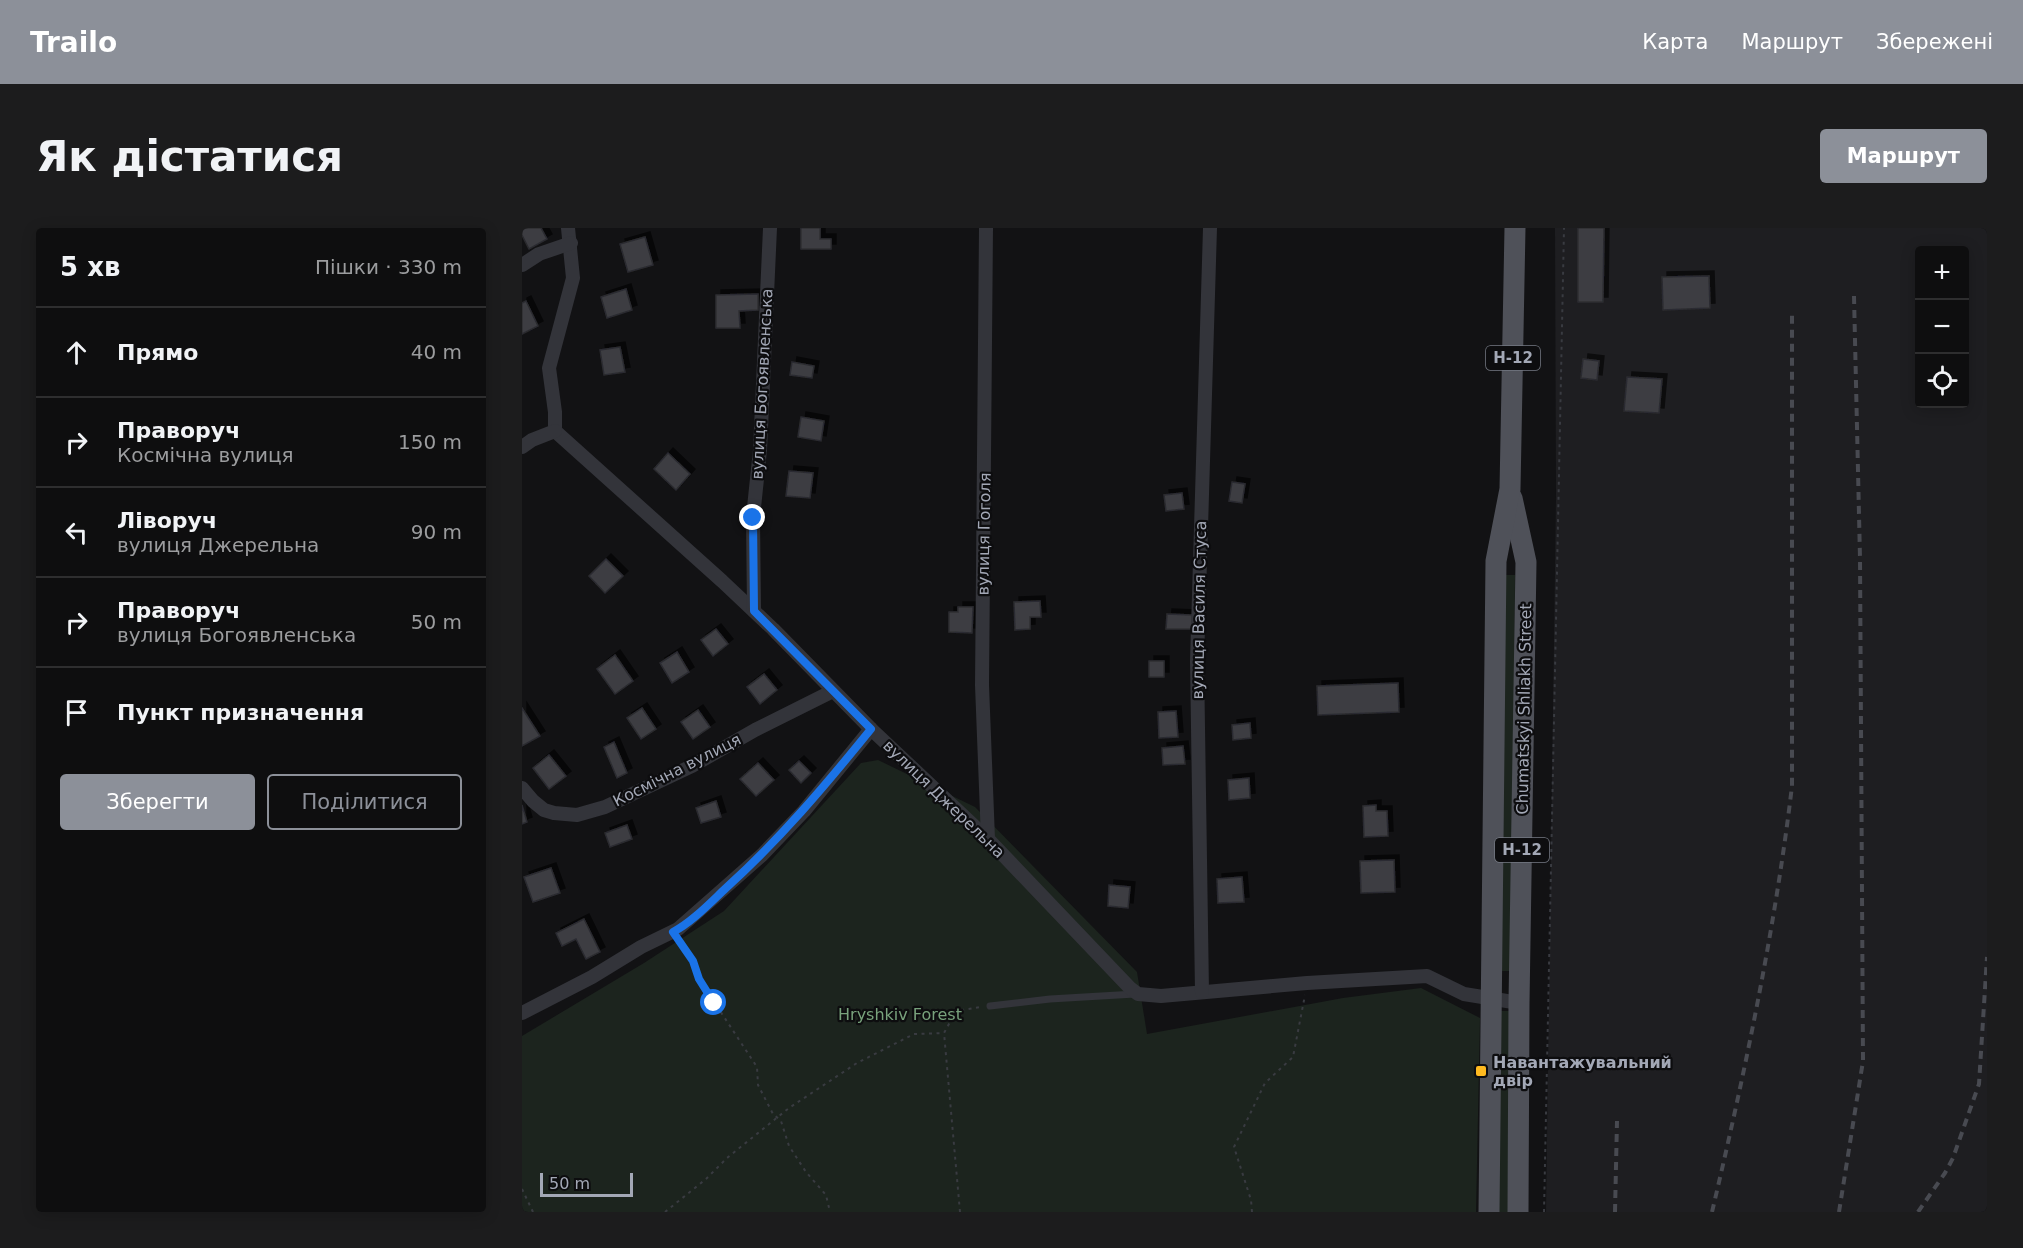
<!DOCTYPE html>
<html lang="uk">
<head>
<meta charset="utf-8">
<style>
  body { margin:0; font-family:"DejaVu Sans",sans-serif; background:#1c1c1d; color:#f1f3f6 }
  .controls { position:absolute; right:18px; top:18px; display:grid; overflow:hidden; border-radius:6px; box-shadow:0 3px 15px #0003 }
  .controls button { width:54px; height:54px; display:grid; place-items:center; padding:0; border:0; border-bottom:2px solid #2e2e2f; background:#0e0e0f; color:#f1f3f6; font:30px sans-serif }
  .scale { position:absolute; left:18px; bottom:15px; width:93px; box-sizing:border-box; padding-left:6px; border:3px solid #a3a8b6; border-top:0; font-size:16px; line-height:21px; white-space:nowrap; color:#a3a8b6; -webkit-text-stroke:4px #0d0d0f; paint-order:stroke }
  .stop { position:absolute; width:18px; height:18px; margin:-14px; border:4px solid #1a73e8; border-radius:50%; background:#fff }
  .stop.end { background:#1a73e8; border-color:#fff; box-shadow:0 2px 6px #0008 }
  .list { margin:0; padding:0; list-style:none }
  h2 { display:flex; justify-content:space-between; align-items:center; height:78px; margin:0; padding:0 24px; font-size:26px }
  h2 small { font-size:20px; font-weight:400; color:#9b9c9e }
  .list li { display:grid; grid-template-columns:39px 1fr auto; gap:18px; align-items:center; box-sizing:border-box; height:90px; padding:0 24px; border-top:2px solid #2e2e2f }
  .list b { display:block; font-size:22px; white-space:nowrap }
  .list p { margin:0; font-size:20px; white-space:nowrap; color:#9b9c9e }
  .list em { font-size:20px; font-style:normal; color:#9b9c9e }
  .actions { display:flex; gap:12px; padding:18px 24px }
  .actions a { flex:1; padding:14px 0; border:2px solid #8c9099; border-radius:6px; text-align:center; font-size:21px; color:#8c9099 }
  .actions .main { background:#8c9099; color:#fff }
  .icon { flex:none; width:33px; height:33px; fill:none; stroke:currentColor; stroke-width:2; stroke-linecap:round; stroke-linejoin:round }
  .map { position:relative; flex:none; width:1465px; height:984px; overflow:hidden; border-radius:6px }
  header { display:flex; align-items:center; gap:36px; box-sizing:border-box; height:84px; padding:0 30px; background:#8c9099; color:#fff }
  header strong { font-size:28px }
  nav { display:flex; gap:33px; margin-inline-start:auto; font-size:21px }
  .intro { display:flex; align-items:center; justify-content:space-between; box-sizing:border-box; height:144px; padding:0 36px }
  h1 { margin:0; font-size:42px }
  .button { padding:15px 27px; border-radius:6px; background:#8c9099; color:#fff; font-size:21px; font-weight:700 }
  main { display:flex; gap:36px; padding:0 36px }
  aside { flex:1; background:#0e0e0f; border-radius:6px; box-shadow:0 3px 15px #0003 }
  .map>svg:first-child { display:block }
  .built { fill:#1e1e21; fill-rule:evenodd }
  .green { fill:#1c241e }
  .building { fill:#3c3d42; stroke:#2c2c30; stroke-width:1.5; filter:url(#shadow) }
  .lines { fill:none; stroke-linecap:round; stroke-linejoin:round }
  .path { stroke:#393b41; stroke-width:2; stroke-dasharray:3 4.5; stroke-linecap:butt }
  .service { stroke:#33343a; stroke-width:7 }
  .minor { stroke:#33343a; stroke-width:14 }
  .primary { stroke:#4f5159; stroke-width:21 }
  .rail { stroke:#484a51; stroke-width:4; stroke-dasharray:8 6; stroke-linecap:butt }
  .route { stroke:#1a73e8; stroke-width:8 }
  .poi-dot { fill:#ffba20; stroke:#0d0d0f; stroke-width:2 }
  .labels { text-anchor:middle; dominant-baseline:central; stroke-width:4.5; stroke-linejoin:round; paint-order:stroke }
  .shield { fill:#0d0d0f; stroke:#767a84; stroke-width:1.5 }
  .shield-label { font-size:15px; font-weight:bold; fill:#a3a8b6 }
  .street-label { font-size:16px; fill:#a3a8b6; stroke:#0d0d0f }
  .park-label { font-size:16px; fill:#78a27c; stroke:#0d0d0f }
  .poi-label { font-size:16px; font-weight:bold; fill:#a3a8b6; stroke:#0d0d0f; text-anchor:start }
</style>
</head>
<body>
<header>
<strong>Trailo</strong>
<nav><a>Карта</a><a>Маршрут</a><a>Збережені</a></nav>
</header>
<div class="intro"><h1>Як дістатися</h1><a class="button">Маршрут</a></div>
<main>
<aside>
<h2>5 хв<small>Пішки · 330 m</small></h2>
<ul class="list">
<li><svg class="icon" aria-label="ahead" viewBox="0 0 24 24"><path d="M12 20V5M6 11l6-6 6 6"/></svg><div><b>Прямо</b></div><em>40 m</em></li>
<li><svg class="icon" aria-label="right" viewBox="0 0 24 24"><path d="M7 20v-9h11M14 6l5 5-5 5"/></svg><div><b>Праворуч</b><p>Космічна вулиця</p></div><em>150 m</em></li>
<li><svg class="icon" aria-label="left" viewBox="0 0 24 24"><path d="M17 20v-9H6M10 6l-5 5 5 5"/></svg><div><b>Ліворуч</b><p>вулиця Джерельна</p></div><em>90 m</em></li>
<li><svg class="icon" aria-label="right" viewBox="0 0 24 24"><path d="M7 20v-9h11M14 6l5 5-5 5"/></svg><div><b>Праворуч</b><p>вулиця Богоявленська</p></div><em>50 m</em></li>
<li><svg class="icon" aria-label="arrive" viewBox="0 0 24 24"><path d="M6 21V4h12l-3 4 3 4H6"/></svg><div><b>Пункт призначення</b></div></li>
</ul>
<div class="actions"><a class="main">Зберегти</a><a>Поділитися</a></div>
</aside>
<div class="map">
<svg width="1465" height="984" viewBox="0 0 1465 984">
  <defs>
    <filter id="shadow"><feDropShadow dx="5" dy="-5" stdDeviation="0" flood-color="#0009"/></filter>
  </defs>
  <rect width="100%" height="100%" fill="#121214"/>
  <path class="built" d="M1033 0H1465V984H1024L1034 268ZM1398 22H1442V176H1398Z"/>
  <g class="green">
    <polygon points="982,347 993,347 990,743 979,743"/>
    <polygon points="356,532 453,579 615,744 625,806 821,770 899,760 958,790 954,984 0,984 0,808 122,735 202,683 339,535"/>
    <polygon points="978,783 990,783 986,984 975,984"/>
  </g>
  <g class="building">
    <polygon points="0,0 19,0 25,11 7,21 0,7"/>
    <polygon points="279,0 298,0 298,11 309,11 309,21 279,21"/>
    <polygon points="1056,0 1082,0 1081,74 1056,74"/>
    <polygon points="123,9 131,37 106,44 98,16"/>
    <polygon points="1187,48 1188,80 1141,82 1140,49"/>
    <polygon points="104,61 110,82 85,90 79,69"/>
    <polygon points="236,66 236,82 217,83 218,100 194,100 194,67"/>
    <polygon points="4,73 16,98 0,106 0,75"/>
    <polygon points="98,119 103,144 82,147 78,122"/>
    <polygon points="1061,131 1077,133 1075,152 1059,150"/>
    <polygon points="270,134 292,138 290,150 268,147"/>
    <polygon points="1105,149 1140,151 1137,185 1102,183"/>
    <polygon points="279,189 302,193 299,213 276,209"/>
    <polygon points="146,225 168,246 154,262 132,241"/>
    <polygon points="267,243 291,245 288,270 264,268"/>
    <polygon points="710,254 723,256 720,275 707,273"/>
    <polygon points="660,265 662,281 644,283 642,267"/>
    <polygon points="84,331 101,348 83,365 67,348"/>
    <polygon points="518,373 519,389 508,389 508,401 493,402 492,374"/>
    <polygon points="436,379 451,379 450,405 427,404 427,384 436,384"/>
    <polygon points="645,386 670,387 670,401 644,401"/>
    <polygon points="194,401 206,416 191,428 179,412"/>
    <polygon points="155,424 167,444 150,455 138,435"/>
    <polygon points="93,427 111,453 93,466 75,441"/>
    <rect x="627" y="433" width="15" height="16"/>
    <polygon points="242,446 255,462 238,476 225,459"/>
    <polygon points="876,455 877,484 796,487 795,458"/>
    <polygon points="0,480 18,508 0,518"/>
    <polygon points="120,480 134,501 119,511 105,490"/>
    <polygon points="176,482 188,499 171,511 159,494"/>
    <polygon points="654,483 656,509 637,510 636,484"/>
    <polygon points="728,495 729,510 711,512 710,497"/>
    <polygon points="92,514 105,545 95,550 82,519"/>
    <polygon points="661,518 663,536 641,537 640,520"/>
    <polygon points="27,527 44,548 27,561 11,540"/>
    <polygon points="277,533 289,545 279,555 267,542"/>
    <polygon points="236,535 252,552 234,568 218,551"/>
    <polygon points="727,550 728,570 707,572 706,552"/>
    <polygon points="194,573 199,589 179,595 174,580"/>
    <polygon points="0,577 5,594 0,596"/>
    <polygon points="854,577 854,583 865,583 866,608 842,609 841,578"/>
    <polygon points="105,597 110,611 88,619 83,605"/>
    <polygon points="872,632 873,664 839,665 838,633"/>
    <polygon points="29,640 38,665 11,674 2,649"/>
    <polygon points="720,649 722,674 696,675 695,651"/>
    <polygon points="587,657 608,659 606,680 586,678"/>
    <polygon points="62,691 78,724 64,731 54,711 40,718 34,705"/>
  </g>
  <g class="lines">
    <g class="path">
      <polyline points="158,713 171,733 177,751 235,839 236,857 251,886 259,893 267,918 284,944 304,967 308,984"/>
      <polyline points="0,961 11,984"/>
      <polyline points="143,984 184,951 205,930 267,880 335,835 392,806 422,805"/>
      <polyline points="438,984 422,805 434,783 459,779"/>
      <polyline points="730,984 729,972 712,919 743,855 771,829 783,767"/>
      <polyline points="1022,984 1042,0"/>
    </g>
    <polyline class="service" points="468,778 528,771 613,766"/>
    <g class="minor">
      <polyline points="46,0 51,50 27,140 33,184 33,203 200,353 251,401 349,501 466,611 608,760 616,766 639,768 785,755 905,748 942,766 997,775"/>
      <polyline points="464,0 460,457 466,611"/>
      <polyline points="0,37 17,26 49,15"/>
      <polyline points="0,219 10,212 33,203"/>
      <polyline points="232,383 231,289 238,222 248,0"/>
      <polyline points="0,560 11,573 22,582 32,585 55,587 83,579 170,538 233,502 311,463"/>
      <polyline points="680,764 675,433 688,0"/>
      <polyline points="0,785 70,749 119,719 156,701 240,627 282,583 349,501"/>
    </g>
    <g class="primary">
      <polyline points="990,270 1004,334 997,775 996,984"/>
      <polyline points="967,984 974,333 988,261 993,0"/>
    </g>
    <g class="rail">
      <polyline points="1093,984 1095,893"/>
      <path d="M1190 984C1223 844 1253 701 1270 558V87"/>
      <polyline points="1317,984 1341,833 1338,330 1332,68"/>
      <polyline points="1396,984 1423,945 1431,930 1457,856 1465,729"/>
    </g>
  </g>
  <g class="lines">
    <path class="route" d="M192 775 177 751 171 733 151 704C170 694 188 675 204 660 259 610 302 559 349 501L232 383 231 290"/>
  </g>
  <rect class="poi-dot" x="953" y="837" width="12" height="12" rx="3"/>
  <g class="labels">
    <g class="shield">
      <rect x="964" y="118" width="54" height="24" rx="4.5"/>
      <rect x="973" y="610" width="54" height="24" rx="4.5"/>
    </g>
    <g class="shield-label">
      <text x="991" y="130">Н-12</text>
      <text x="1000" y="622">Н-12</text>
    </g>
    <g class="street-label">
      <text transform="translate(240 156) rotate(-87)">вулиця Богоявленська</text>
      <text transform="translate(462 306) rotate(-89)">вулиця Гоголя</text>
      <text transform="translate(677 382) rotate(-89)">вулиця Василя Стуса</text>
      <text transform="translate(1002 481) rotate(-89)">Chumatskyi Shliakh Street</text>
      <text transform="translate(155 542) rotate(-27)">Космічна вулиця</text>
      <text transform="translate(422 571) rotate(44)">вулиця Джерельна</text>
    </g>
    <g class="park-label">
      <text x="378" y="786">Hryshkiv Forest</text>
    </g>
    <g class="poi-label">
      <text x="971" y="834">Навантажувальний<tspan x="971" dy="18">двір</tspan></text>
    </g>
  </g>
</svg>
<div class="controls">
<button>+</button>
<button>−</button>
<button><svg class="icon" aria-label="locate" viewBox="0 0 24 24"><circle cx="12" cy="12" r="6"/><path d="M12 2v4M12 18v4M2 12h4M18 12h4"/></svg></button>
</div>
<div class="scale">50 m</div>
<div class="stop" style="left:192px;top:775px"></div>
<div class="stop end" style="left:231px;top:290px"></div>
</div>
</main>
</body>
</html>
